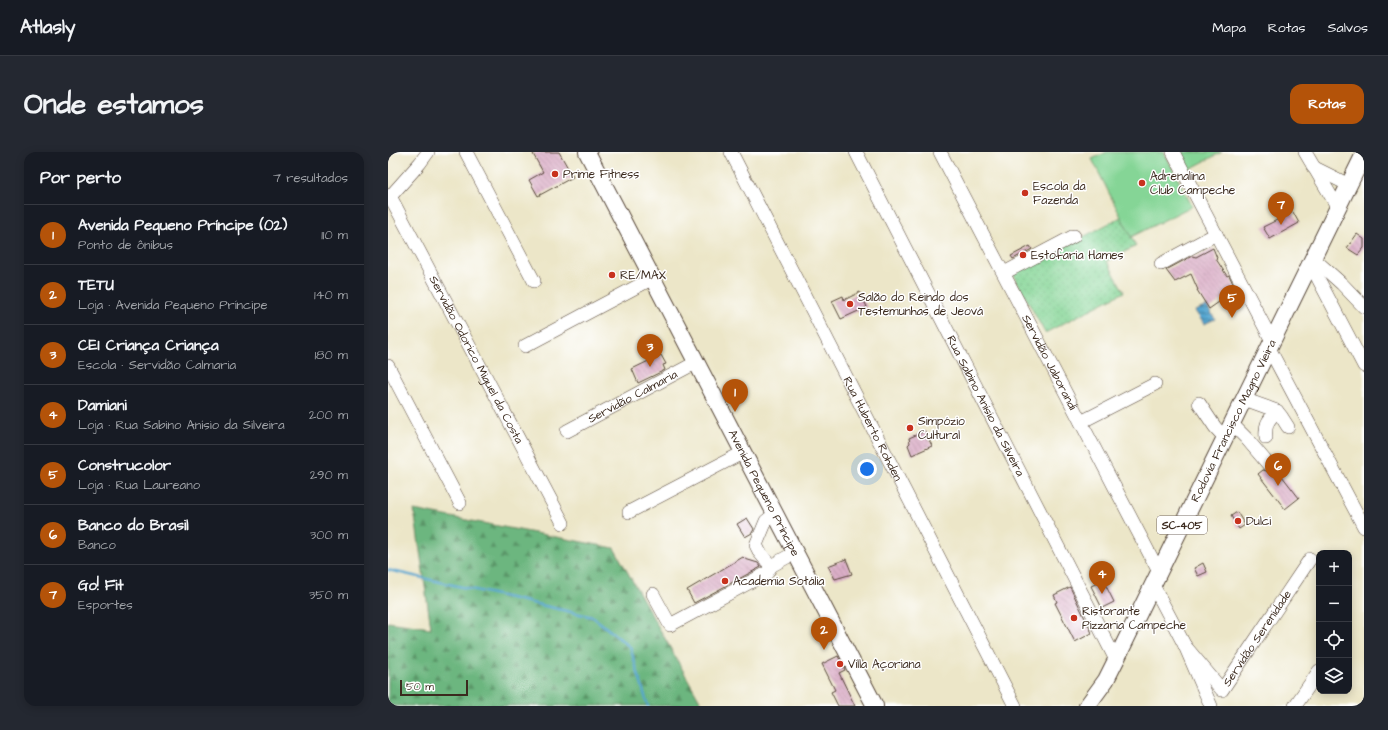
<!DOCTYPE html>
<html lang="pt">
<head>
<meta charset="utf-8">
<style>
  body { margin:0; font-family:"Architects Daughter",sans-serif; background:#242831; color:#f1f3f6 }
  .controls { position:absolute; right:12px; bottom:12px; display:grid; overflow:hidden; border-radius:8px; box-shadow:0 2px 10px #0003 }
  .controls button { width:36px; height:36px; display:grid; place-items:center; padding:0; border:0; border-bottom:1px solid #363941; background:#171b24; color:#f1f3f6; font:20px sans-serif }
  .scale { position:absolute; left:12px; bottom:10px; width:68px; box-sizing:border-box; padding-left:4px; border:2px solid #3b2a1e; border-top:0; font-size:11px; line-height:14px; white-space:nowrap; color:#3b2a1e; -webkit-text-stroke:3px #fff; paint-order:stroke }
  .you { position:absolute; left:479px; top:317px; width:14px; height:14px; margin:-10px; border:3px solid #fff; border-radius:50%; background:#1a73e8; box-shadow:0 0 0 6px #1a73e833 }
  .badge { display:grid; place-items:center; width:26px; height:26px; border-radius:50%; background:#b45309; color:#fff; font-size:13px; font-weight:700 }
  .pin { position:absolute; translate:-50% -33px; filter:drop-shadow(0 1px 2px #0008) }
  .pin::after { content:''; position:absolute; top:21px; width:14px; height:12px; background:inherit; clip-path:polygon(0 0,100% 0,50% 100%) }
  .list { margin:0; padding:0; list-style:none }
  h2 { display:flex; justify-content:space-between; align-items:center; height:52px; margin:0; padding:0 16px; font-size:17px }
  h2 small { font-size:13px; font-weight:400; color:#9ea1a6 }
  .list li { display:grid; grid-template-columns:26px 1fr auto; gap:12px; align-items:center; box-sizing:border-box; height:60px; padding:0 16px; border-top:1px solid #363941 }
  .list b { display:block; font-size:15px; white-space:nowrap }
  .list p { margin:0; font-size:13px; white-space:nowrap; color:#9ea1a6 }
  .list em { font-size:13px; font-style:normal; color:#9ea1a6 }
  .icon { flex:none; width:22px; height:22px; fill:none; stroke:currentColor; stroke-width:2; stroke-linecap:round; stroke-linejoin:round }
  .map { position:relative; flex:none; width:976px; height:554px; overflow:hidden; border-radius:12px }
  header { display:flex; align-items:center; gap:24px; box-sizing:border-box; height:56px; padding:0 20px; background:#171b24; border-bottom:1px solid #363941 }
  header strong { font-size:19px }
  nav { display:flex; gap:22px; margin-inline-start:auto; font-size:14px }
  .intro { display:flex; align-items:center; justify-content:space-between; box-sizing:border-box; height:96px; padding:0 24px }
  h1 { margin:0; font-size:28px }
  .button { padding:10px 18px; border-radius:12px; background:#b45309; color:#fff; font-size:14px; font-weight:700 }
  main { display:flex; gap:24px; padding:0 24px }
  aside { flex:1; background:#171b24; border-radius:12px; box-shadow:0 2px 10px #0003 }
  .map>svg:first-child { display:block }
  .grass { fill:#85d596; stroke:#60805a }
  .forest { fill:url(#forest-firs); stroke:#54704e }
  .park { fill:url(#park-dots); stroke:#60805a }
  .water { fill:url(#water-rules); stroke:#486876 }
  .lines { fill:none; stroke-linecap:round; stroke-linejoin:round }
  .stream { stroke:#55a5cf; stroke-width:2.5 }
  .building { fill:url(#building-back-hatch) }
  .minor-casing { stroke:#564638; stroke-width:14 }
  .major-casing { stroke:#564638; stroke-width:18 }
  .minor { stroke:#fff; stroke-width:13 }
  .major { stroke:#fff; stroke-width:16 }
  .poi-dot { fill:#c8321e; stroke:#fff; stroke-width:1.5 }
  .labels { text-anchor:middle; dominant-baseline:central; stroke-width:3; stroke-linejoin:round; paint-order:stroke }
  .shield { fill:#fff; stroke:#766a62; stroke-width:1 }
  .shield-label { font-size:11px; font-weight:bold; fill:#3b2a1e }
  .poi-label { font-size:12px; fill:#3b2a1e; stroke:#fff; text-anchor:start }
  .street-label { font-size:12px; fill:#3b2a1e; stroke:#fff }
</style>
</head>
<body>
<header>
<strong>Atlasly</strong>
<nav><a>Mapa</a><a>Rotas</a><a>Salvos</a></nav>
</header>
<div class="intro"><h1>Onde estamos</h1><a class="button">Rotas</a></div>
<main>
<aside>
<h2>Por perto<small>7 resultados</small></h2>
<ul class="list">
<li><span class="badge">1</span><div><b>Avenida Pequeno Príncipe (02)</b><p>Ponto de ônibus</p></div><em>110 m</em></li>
<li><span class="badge">2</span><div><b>TETU</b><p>Loja · Avenida Pequeno Príncipe</p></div><em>140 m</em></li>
<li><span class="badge">3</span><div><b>CEI Criança Criança</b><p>Escola · Servidão Calmaria</p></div><em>180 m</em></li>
<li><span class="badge">4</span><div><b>Damiani</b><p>Loja · Rua Sabino Anísio da Silveira</p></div><em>200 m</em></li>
<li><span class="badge">5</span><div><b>Construcolor</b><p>Loja · Rua Laureano</p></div><em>290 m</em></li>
<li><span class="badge">6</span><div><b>Banco do Brasil</b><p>Banco</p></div><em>300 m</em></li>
<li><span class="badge">7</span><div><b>Go! Fit</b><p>Esportes</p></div><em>350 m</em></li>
</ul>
</aside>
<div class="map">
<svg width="976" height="554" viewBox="0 0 976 554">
  <defs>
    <pattern id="forest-firs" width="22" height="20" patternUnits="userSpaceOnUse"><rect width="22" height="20" fill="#6cb67f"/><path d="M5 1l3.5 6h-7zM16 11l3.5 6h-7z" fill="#5a9467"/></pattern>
    <pattern id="park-dots" width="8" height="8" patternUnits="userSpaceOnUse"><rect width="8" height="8" fill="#85d596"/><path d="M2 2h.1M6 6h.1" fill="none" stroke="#74b781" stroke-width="1.8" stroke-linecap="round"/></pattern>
    <pattern id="water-rules" width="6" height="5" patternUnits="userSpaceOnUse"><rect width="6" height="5" fill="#55a5cf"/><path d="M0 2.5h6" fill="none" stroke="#4887a7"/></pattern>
    <pattern id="building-back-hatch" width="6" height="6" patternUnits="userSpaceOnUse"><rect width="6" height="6" fill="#dcafc8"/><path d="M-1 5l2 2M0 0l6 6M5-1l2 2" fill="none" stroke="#b48fa2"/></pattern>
  </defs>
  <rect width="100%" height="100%" fill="#fff"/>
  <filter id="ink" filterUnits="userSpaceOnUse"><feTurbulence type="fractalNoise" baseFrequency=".025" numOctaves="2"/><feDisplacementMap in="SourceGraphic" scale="8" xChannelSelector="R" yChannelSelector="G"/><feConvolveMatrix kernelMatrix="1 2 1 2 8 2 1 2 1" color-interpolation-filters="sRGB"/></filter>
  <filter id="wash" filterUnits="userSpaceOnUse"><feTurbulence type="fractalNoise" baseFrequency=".012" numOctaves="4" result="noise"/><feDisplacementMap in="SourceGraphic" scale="16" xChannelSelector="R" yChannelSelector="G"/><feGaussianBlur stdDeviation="0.9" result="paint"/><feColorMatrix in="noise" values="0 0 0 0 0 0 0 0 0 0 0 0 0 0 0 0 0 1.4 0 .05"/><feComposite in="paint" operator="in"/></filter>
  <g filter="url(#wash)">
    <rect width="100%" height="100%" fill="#ece6c8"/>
    <g class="grass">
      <polygon points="719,0 776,0 804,54 743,85 704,7"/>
      <polygon points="789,0 834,0 798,19"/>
    </g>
    <polygon class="forest" points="26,358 226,396 315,554 0,554 0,470 43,476"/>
    <polygon class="park" points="733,65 748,94 719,109 736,140 657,181 625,122"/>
    <polygon class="water" points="819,154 827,167 816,172 807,159"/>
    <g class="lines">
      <polyline class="stream" points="0,418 205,465 242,495 260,554"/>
    </g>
    <g id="blocks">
      <g class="building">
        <polygon points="149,0 171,0 185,25 150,44 141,28 155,20 145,2"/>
        <polygon points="905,60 911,71 882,87 875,75"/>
        <polygon points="969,82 976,87 976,96 970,103 959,96"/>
        <polygon points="642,94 644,97 625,107 623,104"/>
        <polygon points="825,96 829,106 828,107 839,124 841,123 848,138 821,157 809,138 810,138 803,122 787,130 778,118 804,104 808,105"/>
        <polygon points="472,140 479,155 453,167 444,149 455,144 456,148"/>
        <polygon points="273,203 278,212 275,213 277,218 250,231 244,217"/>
        <polygon points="537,279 544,294 524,303 520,293 522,291 521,286"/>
        <polygon points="887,315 911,346 897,357 870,322 875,318 882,320"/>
        <polygon points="849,360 857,373 851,377 843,364"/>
        <polygon points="359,366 366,377 364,381 357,385 349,372"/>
        <polygon points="355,405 357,407 370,411 373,415 306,451 299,438"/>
        <polygon points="458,407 464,422 447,427 440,414"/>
        <polygon points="815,411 819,420 810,424 806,416"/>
        <polygon points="712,430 714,432 716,430 726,450 714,456 703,434"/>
        <polygon points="682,435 704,481 687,490 667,451 669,450 666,443"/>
        <polygon points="450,504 457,518 451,521 467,554 450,554 443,540 447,538 434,512"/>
      </g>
    </g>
  </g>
  <g filter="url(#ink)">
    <use href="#blocks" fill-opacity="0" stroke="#564638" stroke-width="1"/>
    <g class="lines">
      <defs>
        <g id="minor">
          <polyline points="78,0 146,129"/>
          <path id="s1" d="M343 0 627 554"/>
          <path id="s2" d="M468 0 728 508"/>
          <path id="s3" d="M552 0 771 420"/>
          <polyline points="785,0 884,189"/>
          <polyline points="917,0 950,56"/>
          <polyline points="925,15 961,33"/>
          <path id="s4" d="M2 44 175 371"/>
          <polyline points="0,47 32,11 40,0"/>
          <polyline points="925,106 954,132 976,155"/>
          <polyline points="773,112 828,82"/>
          <polyline points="923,113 976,214"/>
          <polyline points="616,121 686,84"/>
          <polyline points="137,194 265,126"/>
          <polyline points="881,196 976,375"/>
          <polyline points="0,214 72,351"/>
          <polyline points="856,247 889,259 893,264 900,275"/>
          <polyline points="811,251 827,275 837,286"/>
          <polyline points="693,270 767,232"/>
          <polyline points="844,272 858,286 880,312"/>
          <path id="s5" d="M179 279 309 210"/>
          <path d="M878 286C877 273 879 269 889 259"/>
          <polyline points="241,360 356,300"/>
          <polyline points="387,362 378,369 368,393 372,401 383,414 408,400"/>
          <polyline points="765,433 797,494 823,554"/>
          <polyline points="265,442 282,473 379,421 383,414"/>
          <path id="s6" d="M797 494 834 538 922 407"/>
          <polyline points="907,554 931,519"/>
        </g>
        <g id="major">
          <path id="s7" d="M199 0 487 554"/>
          <path id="s8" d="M699 554 718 528 728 508 976 2"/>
        </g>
      </defs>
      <use href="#minor" class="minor-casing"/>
      <use href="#major" class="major-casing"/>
      <use href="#minor" class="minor"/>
      <use href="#major" class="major"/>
    </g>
  </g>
  <g class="poi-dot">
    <circle cx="167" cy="22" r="4"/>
    <circle cx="754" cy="31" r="4"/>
    <circle cx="637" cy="41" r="4"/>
    <circle cx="635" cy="103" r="4"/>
    <circle cx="224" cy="123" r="4"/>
    <circle cx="462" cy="152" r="4"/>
    <circle cx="522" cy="276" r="4"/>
    <circle cx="850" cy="369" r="4"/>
    <circle cx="337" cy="429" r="4"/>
    <circle cx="686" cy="466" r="4"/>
    <circle cx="452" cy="512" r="4"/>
  </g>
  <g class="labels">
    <rect class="shield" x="769" y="364" width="50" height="18" rx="3"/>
    <g class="shield-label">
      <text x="794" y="373">SC-405</text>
    </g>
    <g class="poi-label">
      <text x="175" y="22">Prime Fitness</text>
      <text x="762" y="24">Adrenalina<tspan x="762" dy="14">Club Campeche</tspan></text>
      <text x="645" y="34">Escola da<tspan x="645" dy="14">Fazenda</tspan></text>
      <text x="643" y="103">Estofaria Hames</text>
      <text x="232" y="123">RE/MAX</text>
      <text x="470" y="145">Salão do Reindo dos<tspan x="470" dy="14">Testemunhas de Jeová</tspan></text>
      <text x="530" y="269">Simpózio<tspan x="530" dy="14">Cultural</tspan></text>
      <text x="858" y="369">Dulci</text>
      <text x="345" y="429">Academia Sotália</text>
      <text x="694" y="459">Ristorante<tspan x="694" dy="14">Pizzaria Campeche</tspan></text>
      <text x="460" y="512">Villa Açoriana</text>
    </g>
    <g class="street-label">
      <text stroke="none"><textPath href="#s4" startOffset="185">Servidão Odorico Miguel da Costa</textPath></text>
      <text stroke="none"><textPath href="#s3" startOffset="237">Servidão Jaborandi</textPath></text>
      <text stroke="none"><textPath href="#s5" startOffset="74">Servidão Calmaria</textPath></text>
      <text stroke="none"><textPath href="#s2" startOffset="285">Rua Sabino Anísio da Silveira</textPath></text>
      <text stroke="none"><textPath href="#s8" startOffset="321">Rodovia Francisco Magno Vieira</textPath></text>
      <text stroke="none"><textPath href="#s1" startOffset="311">Rua Huberto Rohden</textPath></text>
      <text stroke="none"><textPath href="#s7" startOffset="384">Avenida Pequeno Príncipe</textPath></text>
      <text stroke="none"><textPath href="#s6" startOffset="120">Servidão Serenidade</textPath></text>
    </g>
  </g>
</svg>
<div class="controls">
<button>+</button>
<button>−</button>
<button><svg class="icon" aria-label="locate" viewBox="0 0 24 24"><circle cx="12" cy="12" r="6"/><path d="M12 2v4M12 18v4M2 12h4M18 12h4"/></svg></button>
<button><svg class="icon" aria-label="layers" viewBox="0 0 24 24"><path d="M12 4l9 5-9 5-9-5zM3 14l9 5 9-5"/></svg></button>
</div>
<div class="scale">50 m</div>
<div class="you"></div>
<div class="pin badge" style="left:347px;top:260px">1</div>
<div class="pin badge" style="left:436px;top:498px">2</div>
<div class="pin badge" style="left:262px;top:215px">3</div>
<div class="pin badge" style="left:714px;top:442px">4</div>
<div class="pin badge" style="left:844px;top:166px">5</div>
<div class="pin badge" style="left:890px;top:334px">6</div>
<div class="pin badge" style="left:893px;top:73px">7</div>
</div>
</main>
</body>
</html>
